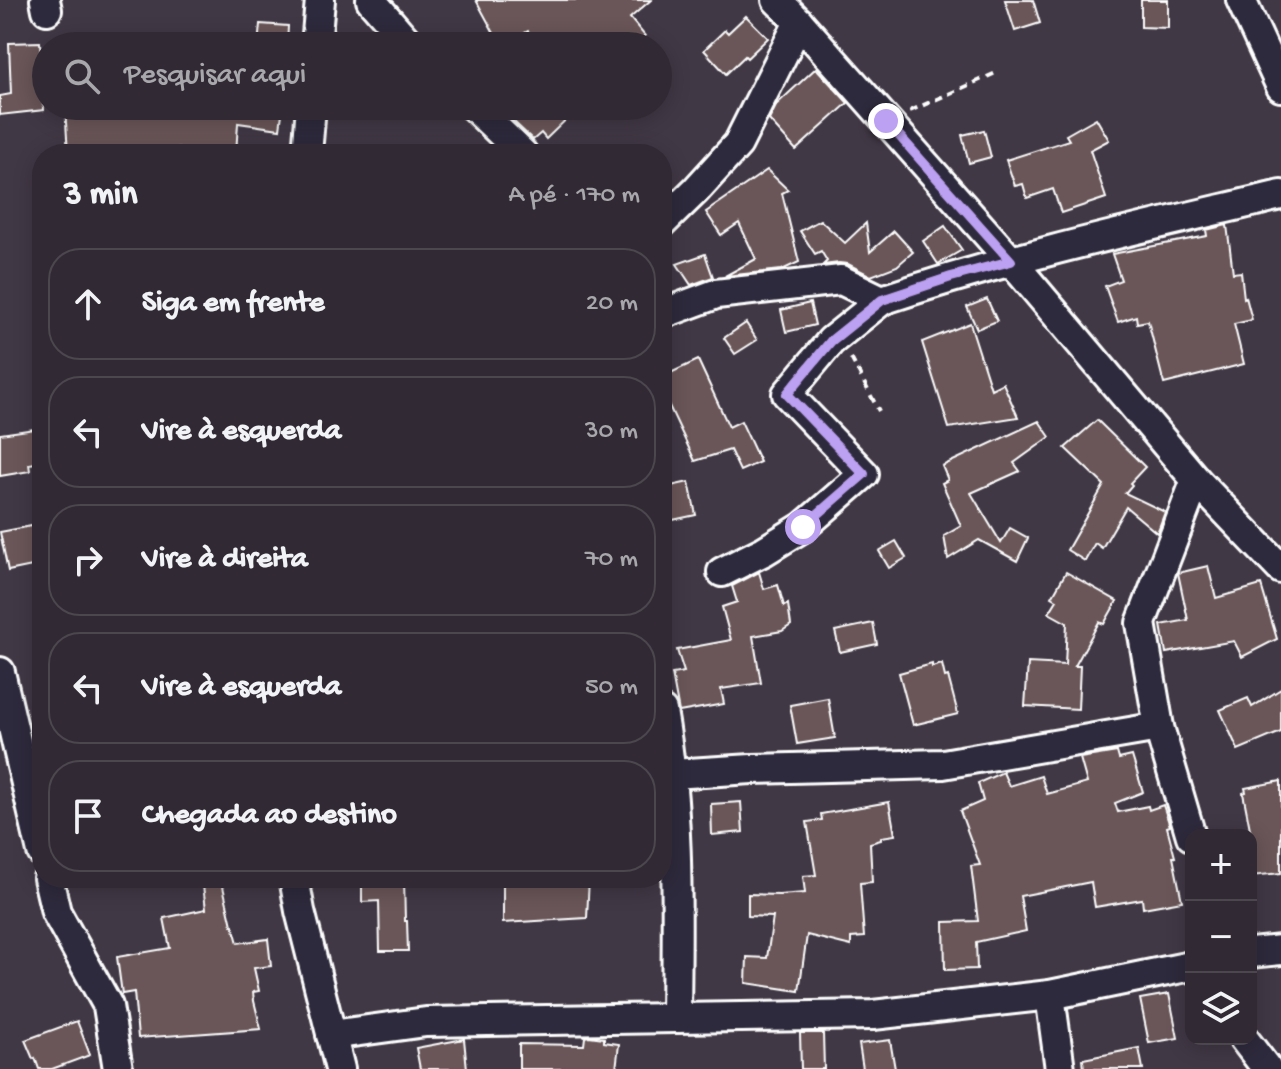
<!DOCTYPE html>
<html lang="pt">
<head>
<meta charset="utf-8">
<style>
  body { margin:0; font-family:"Gochi Hand",sans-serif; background:#3d3640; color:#f1f3f6 }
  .controls { position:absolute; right:24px; bottom:24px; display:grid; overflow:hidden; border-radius:16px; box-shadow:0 4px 20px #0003 }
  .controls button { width:72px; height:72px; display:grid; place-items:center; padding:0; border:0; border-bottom:2px solid #4c464f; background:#312a34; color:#f1f3f6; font:40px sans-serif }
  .stop { position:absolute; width:24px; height:24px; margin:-18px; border:6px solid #bca0f2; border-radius:50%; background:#fff }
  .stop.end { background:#bca0f2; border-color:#fff; box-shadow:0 2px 8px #0008 }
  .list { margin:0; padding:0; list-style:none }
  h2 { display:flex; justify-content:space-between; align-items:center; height:104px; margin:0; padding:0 32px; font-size:34px }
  h2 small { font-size:26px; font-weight:400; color:#a8a7ac }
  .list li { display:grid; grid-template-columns:52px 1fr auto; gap:24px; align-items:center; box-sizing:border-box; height:112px; margin:0 16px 16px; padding:0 16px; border:2px solid #4c464f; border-radius:32px }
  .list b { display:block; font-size:30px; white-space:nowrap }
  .list em { font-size:26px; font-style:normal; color:#a8a7ac }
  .icon { flex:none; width:44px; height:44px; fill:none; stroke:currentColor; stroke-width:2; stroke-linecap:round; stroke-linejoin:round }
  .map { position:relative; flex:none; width:1281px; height:1069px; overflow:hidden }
  .search { position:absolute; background:#312a34; box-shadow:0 4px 20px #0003; left:32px; top:32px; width:640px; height:88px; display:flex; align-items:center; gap:20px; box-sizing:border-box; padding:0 28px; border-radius:44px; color:#a8a7ac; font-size:30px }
  .panel { position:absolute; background:#312a34; box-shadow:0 4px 20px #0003; left:32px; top:144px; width:640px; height:744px; border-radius:32px }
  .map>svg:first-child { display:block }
  .building { fill:#6b5759; stroke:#fff; stroke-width:2 }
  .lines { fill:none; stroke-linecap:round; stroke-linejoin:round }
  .minor-casing { stroke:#fff; stroke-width:34 }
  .path { stroke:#fff; stroke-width:4; stroke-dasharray:8 6; stroke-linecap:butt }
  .minor { stroke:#2f2a3d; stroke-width:28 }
  .route { stroke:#bca0f2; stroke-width:10 }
</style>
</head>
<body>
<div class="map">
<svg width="1281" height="1069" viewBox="0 0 1281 1069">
  <rect width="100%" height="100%" fill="#413845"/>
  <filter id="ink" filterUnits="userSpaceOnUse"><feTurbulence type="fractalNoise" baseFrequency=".0125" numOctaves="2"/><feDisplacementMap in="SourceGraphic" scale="16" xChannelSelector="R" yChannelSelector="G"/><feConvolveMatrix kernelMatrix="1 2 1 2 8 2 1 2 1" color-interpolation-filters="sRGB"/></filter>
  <g filter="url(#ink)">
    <g class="building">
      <polygon points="476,0 651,0 630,18 645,36 636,46 540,46 528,31 501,46"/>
      <polygon points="1005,0 1033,0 1040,23 1015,31"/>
      <polygon points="1141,0 1168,0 1168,28 1141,27"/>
      <polygon points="746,16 768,38 747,58 745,56 726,74 704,50 725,30 728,33"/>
      <polygon points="260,24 288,26 287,46 258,46"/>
      <polygon points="40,42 44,110 0,115 0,96 11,94 9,43"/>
      <polygon points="816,68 848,103 796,150 769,120 777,104"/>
      <polygon points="65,106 99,106 99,117 165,109 165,106 283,106 280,129 238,123 236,154 178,154 178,148 130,154 68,154"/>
      <polygon points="524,106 580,106 546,139 541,133 533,140 511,119"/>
      <polygon points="1096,118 1109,140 1090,150 1106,198 1061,213 1053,189 1027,198 1023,184 1015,186 1006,160 1069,140 1066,135"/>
      <polygon points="984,130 991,157 969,163 962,135"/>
      <polygon points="767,170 788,190 782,193 799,262 782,270 725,276 756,259 739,223 721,235 706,212"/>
      <polygon points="820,220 845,243 866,223 870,252 894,231 913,252 897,266 871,276 848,264 839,263 823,265 827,261 821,251 815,254 800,231"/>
      <polygon points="1227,225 1233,273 1241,272 1244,298 1246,297 1252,320 1234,324 1244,364 1164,384 1148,321 1137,323 1136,316 1118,322 1105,286 1121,280 1112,254 1207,236 1206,230"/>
      <polygon points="945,226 962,250 938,264 923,241"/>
      <polygon points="705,254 713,277 691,285 677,264"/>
      <polygon points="987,299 997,321 977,329 967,307"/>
      <polygon points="810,303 815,325 786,332 781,310"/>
      <polygon points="746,323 757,340 735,354 724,338"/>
      <polygon points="970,323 991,389 1003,383 1018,417 949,428 922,342"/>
      <polygon points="698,360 729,427 741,421 760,462 740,471 730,450 695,461 662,391 662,377"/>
      <polygon points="1097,420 1145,467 1130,483 1132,485 1125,493 1165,512 1157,533 1126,507 1102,548 1095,543 1085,561 1067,550 1104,485 1065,448"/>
      <polygon points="1039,421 1050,437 1014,463 1020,471 971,493 1001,543 1010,528 1028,538 1017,561 979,540 948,559 944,536 961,526 942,483 948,480 942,466"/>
      <polygon points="42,428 42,462 29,464 30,471 0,476 0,434"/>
      <polygon points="689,482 696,515 668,521 662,488"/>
      <polygon points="42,524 42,564 8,571 0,532"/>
      <polygon points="896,541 906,558 889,568 879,551"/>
      <polygon points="1208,566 1216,598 1261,585 1277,639 1242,657 1234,641 1166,653 1161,625 1188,620 1178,573"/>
      <polygon points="759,572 764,589 778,585 784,606 788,604 791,625 782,631 753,636 761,683 721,689 724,704 679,712 672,674 684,672 677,650 731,640 722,607 737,602 732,586"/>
      <polygon points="1066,572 1117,601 1104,624 1099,622 1075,666 1080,666 1078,709 1025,706 1028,663 1065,665 1067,623 1049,613 1057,600 1052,597"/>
      <polygon points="873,623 877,644 840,652 835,631"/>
      <polygon points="932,664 932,667 942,664 945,677 948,676 958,714 913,725 899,673"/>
      <polygon points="1281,689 1281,732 1238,750 1220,710 1248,698 1252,707"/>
      <polygon points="828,698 835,738 797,744 790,705"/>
      <polygon points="1117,752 1119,759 1132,756 1143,792 1115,803 1118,812 1148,806 1149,810 1163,805 1170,826 1167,827 1175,857 1173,857 1182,901 1143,908 1142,899 1095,907 1091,882 1020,896 1026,931 976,942 977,969 945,970 944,922 978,921 971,866 980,865 960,811 983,801 978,783 1003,772 1009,786 1041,776 1047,794 1087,783 1080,758"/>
      <polygon points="1281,781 1281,873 1251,876 1251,834 1243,793 1246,792 1245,788"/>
      <polygon points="741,802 743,832 712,835 711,804"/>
      <polygon points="889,802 895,835 881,837 881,840 870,843 872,882 860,883 864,937 851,938 851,946 807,935 799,991 746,983 747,957 767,958 773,917 748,916 748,894 779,895 805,893 803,876 816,875 807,822 822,820 821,814"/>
      <polygon points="202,878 221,878 232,925 233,925 238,943 268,939 271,966 254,968 259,991 253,992 254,1001 261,1029 138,1038 134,992 122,994 117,957 170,948 164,918 206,909"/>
      <polygon points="362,878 404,878 405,921 407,921 408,951 380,951 379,901 362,902"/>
      <polygon points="503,878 545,878 545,881 589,878 587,918 503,923"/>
      <polygon points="1169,994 1178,1038 1149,1043 1140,999"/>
      <polygon points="77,1021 90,1055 52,1069 39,1069 35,1058 33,1059 25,1040"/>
      <polygon points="800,1033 823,1033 824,1069 801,1069"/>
      <polygon points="589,1036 604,1038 604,1042 619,1044 616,1069 519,1069 519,1044 584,1045 585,1037"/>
      <polygon points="464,1039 467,1069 420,1069 416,1048"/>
      <polygon points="890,1040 895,1069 863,1069 859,1044"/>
      <polygon points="1139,1048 1143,1069 1084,1069 1083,1059"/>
    </g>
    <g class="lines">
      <defs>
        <g id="minor">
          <polyline points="45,0 47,10"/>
          <polyline points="371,0 411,46"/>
          <polyline points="777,0 799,22 1011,261 1196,480 1281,569"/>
          <polyline points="1241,0 1281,87"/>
          <polyline points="316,46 320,0"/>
          <polyline points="473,106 523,154"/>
          <polyline points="307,154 311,106"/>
          <polyline points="662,223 696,190 738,144 799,22"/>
          <path d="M662 314 716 294 841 280 882 300C1013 256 1147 227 1281 195"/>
          <polyline points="722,572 764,551 803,527 864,474 787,394 831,341 882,300"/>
          <polyline points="0,672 42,852"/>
          <path d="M662 711C680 812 677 915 676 1018"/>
          <polyline points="672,774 752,769 943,764 1159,727"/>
          <polyline points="1191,836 1159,727 1141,623 1196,480"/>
          <polyline points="48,878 56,912 108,1006 118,1069"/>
          <polyline points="294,878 300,911 340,1069"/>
          <polyline points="1251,953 1281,950"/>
          <polyline points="1050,995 1060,1069"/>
          <polyline points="331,1035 426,1022 873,1015 1050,995 1191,966"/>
          <polyline points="1244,1039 1267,1069"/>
        </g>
      </defs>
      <use href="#minor" class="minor-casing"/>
      <g class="path">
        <polyline points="910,111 998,72"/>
        <polyline points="851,358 879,411"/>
      </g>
      <use href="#minor" class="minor"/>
    </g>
  </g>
  <g class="lines" filter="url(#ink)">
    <polyline class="route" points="803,527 864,474 787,394 831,341 882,300 951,277 1011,261 886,121"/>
  </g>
</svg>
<div class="controls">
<button>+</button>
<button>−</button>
<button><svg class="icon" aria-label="layers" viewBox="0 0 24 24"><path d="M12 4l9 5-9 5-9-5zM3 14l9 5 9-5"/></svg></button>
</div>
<div class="stop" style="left:803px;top:527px"></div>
<div class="stop end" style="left:886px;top:121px"></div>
<div class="search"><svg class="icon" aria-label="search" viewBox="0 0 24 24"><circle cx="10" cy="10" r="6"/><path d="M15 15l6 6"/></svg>Pesquisar aqui</div>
<section class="panel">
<h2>3 min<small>A pé · 170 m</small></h2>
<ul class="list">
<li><svg class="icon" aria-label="ahead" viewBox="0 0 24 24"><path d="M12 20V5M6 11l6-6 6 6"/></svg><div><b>Siga em frente</b></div><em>20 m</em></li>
<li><svg class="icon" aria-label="left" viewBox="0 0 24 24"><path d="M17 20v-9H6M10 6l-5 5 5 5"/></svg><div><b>Vire à esquerda</b></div><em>30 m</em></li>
<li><svg class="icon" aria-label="right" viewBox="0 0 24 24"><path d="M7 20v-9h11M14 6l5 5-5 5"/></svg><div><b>Vire à direita</b></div><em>70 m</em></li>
<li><svg class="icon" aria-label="left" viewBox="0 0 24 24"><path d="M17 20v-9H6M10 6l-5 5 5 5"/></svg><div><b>Vire à esquerda</b></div><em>50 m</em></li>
<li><svg class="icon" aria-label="arrive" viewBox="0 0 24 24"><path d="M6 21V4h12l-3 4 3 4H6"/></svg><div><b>Chegada ao destino</b></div></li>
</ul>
</section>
</div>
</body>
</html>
